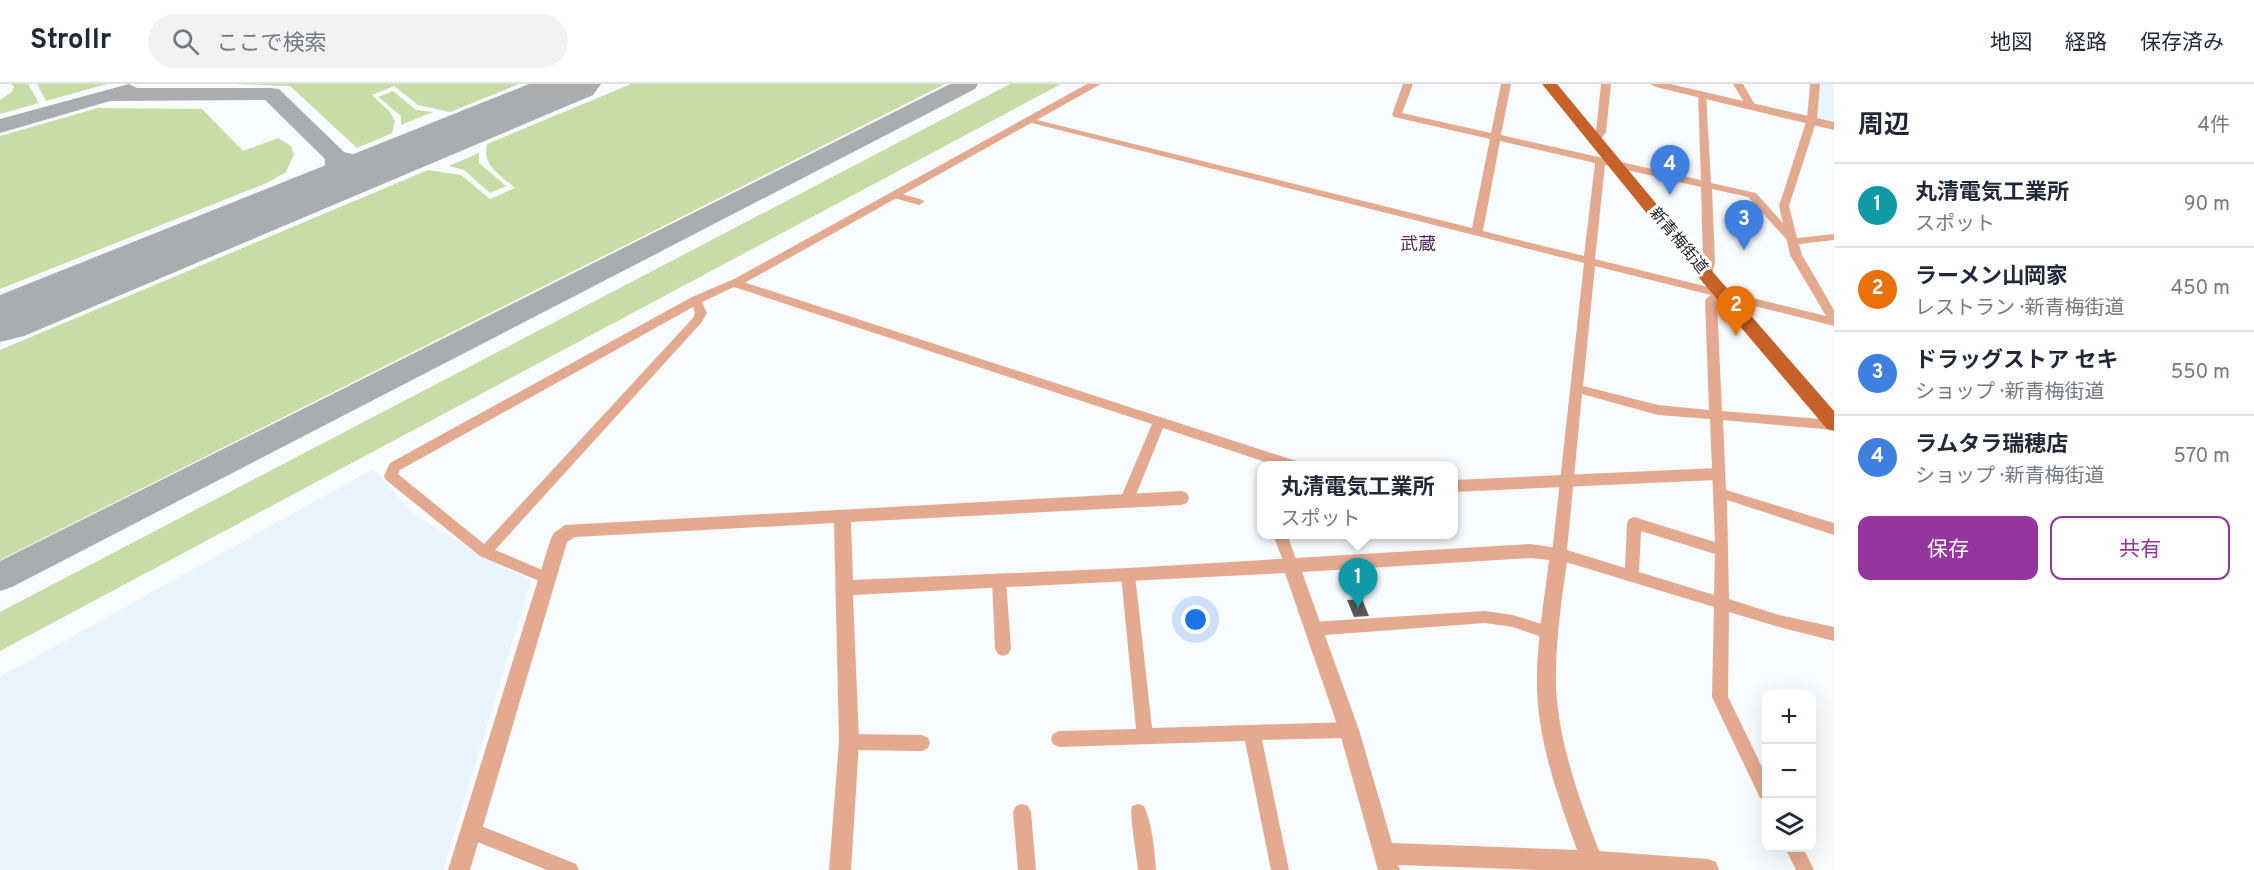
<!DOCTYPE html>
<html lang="ja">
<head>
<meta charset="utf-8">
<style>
  body { margin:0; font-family:Overpass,"Noto Sans JP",sans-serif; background:#f2f2f3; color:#1f2937 }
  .controls { position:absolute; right:18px; bottom:18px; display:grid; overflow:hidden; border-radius:12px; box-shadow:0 6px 24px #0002 }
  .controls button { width:54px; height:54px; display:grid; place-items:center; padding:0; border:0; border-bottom:2px solid #e0e1e3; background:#fff; color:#1f2937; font:30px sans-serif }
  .you { position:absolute; left:1196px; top:536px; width:21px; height:21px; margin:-15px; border:4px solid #fff; border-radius:50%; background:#1a73e8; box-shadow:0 0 0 9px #1a73e833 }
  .badge { display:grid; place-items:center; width:39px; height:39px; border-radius:50%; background:#95359d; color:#fff; font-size:20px; font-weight:700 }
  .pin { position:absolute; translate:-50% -50px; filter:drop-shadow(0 2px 3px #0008) }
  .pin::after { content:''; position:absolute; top:32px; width:21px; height:18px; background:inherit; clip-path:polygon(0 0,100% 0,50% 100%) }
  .popup { position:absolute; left:1257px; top:377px; width:201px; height:78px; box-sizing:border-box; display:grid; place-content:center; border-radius:12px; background:#fff; filter:drop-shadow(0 2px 4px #0005); font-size:20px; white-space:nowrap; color:#747a83 }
  .popup b { font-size:22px; color:#1f2937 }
  .popup::after { content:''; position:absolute; left:50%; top:100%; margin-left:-12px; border:12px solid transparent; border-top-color:#fff }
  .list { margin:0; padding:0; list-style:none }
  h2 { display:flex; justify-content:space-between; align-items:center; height:78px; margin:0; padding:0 24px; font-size:26px }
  h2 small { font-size:20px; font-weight:400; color:#747a83 }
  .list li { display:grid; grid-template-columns:39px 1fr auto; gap:18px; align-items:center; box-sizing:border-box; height:84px; padding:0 24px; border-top:2px solid #e0e1e3 }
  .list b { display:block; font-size:22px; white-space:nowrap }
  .list p { margin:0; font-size:20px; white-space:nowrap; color:#747a83 }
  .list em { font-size:20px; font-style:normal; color:#747a83 }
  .actions { display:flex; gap:12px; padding:18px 24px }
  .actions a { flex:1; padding:14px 0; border:2px solid #95359d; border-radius:12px; text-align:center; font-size:21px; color:#95359d }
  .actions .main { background:#95359d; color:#fff }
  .icon { flex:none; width:33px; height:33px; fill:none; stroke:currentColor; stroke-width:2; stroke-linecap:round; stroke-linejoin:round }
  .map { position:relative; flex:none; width:1834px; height:786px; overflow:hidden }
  header { display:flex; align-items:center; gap:36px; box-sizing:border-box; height:84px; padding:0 30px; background:#fff; border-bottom:2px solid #e0e1e3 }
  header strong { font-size:28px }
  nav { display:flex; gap:33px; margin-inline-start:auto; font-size:21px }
  .search { width:420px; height:54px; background:#f2f2f3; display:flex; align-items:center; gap:15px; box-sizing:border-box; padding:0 21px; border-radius:33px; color:#747a83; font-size:22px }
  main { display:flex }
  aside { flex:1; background:#fff }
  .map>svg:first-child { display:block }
  .built { fill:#eaf4fd }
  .green { fill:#c8dca5 }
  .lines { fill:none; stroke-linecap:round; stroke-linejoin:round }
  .taxiway { fill:#aaadaf; fill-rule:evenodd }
  .runway { fill:#aaadaf; fill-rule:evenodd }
  .building { fill:#5f5955 }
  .minor { fill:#e4aa90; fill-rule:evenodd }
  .tertiary { fill:#e4aa90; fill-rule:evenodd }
  .primary { fill:#c6612a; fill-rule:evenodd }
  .labels { text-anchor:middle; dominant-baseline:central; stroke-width:6; stroke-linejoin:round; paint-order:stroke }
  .street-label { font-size:16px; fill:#222527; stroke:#fff }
  .neighbourhood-label { font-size:18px; fill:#58295b; stroke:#fff }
</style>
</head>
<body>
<header>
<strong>Strollr</strong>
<div class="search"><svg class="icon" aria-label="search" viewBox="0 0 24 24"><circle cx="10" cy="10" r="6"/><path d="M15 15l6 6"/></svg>ここで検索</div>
<nav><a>地図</a><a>経路</a><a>保存済み</a></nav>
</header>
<main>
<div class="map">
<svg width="1834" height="786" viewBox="0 0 1834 786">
  <rect width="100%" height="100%" fill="#f9fcfe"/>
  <g class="built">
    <polygon points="1820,0 1834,0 1834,40 1817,35"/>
    <polygon points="373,385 416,432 484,473 531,497 443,786 0,786 0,593"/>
  </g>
  <g class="green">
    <polygon points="11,0 28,0 39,19 0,30 0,16 12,8 14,2"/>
    <polygon points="37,0 107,0 46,17"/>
    <polygon points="235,0 519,0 450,28 418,21 394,2 372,11 390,28 395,37 392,49 357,64 290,2"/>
    <path d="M631 0H945L0 476V266L428 86 461 91 490 115 515 104C501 91 481 81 487 60Z"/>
    <polygon points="1010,0 1061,0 0,567 0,528"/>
    <polygon points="393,7 416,26 433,28 401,41 401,32 378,13"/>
    <polygon points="98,24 202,25 243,67 278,54 291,62 294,70 286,88 267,99 0,205 0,52"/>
    <polygon points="479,69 479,79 506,102 490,109 464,86 449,82"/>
  </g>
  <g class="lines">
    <g class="taxiway">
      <path d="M129 0 137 4H271L279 5 344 68 362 73 386 70 394 72 398 77 394 82C379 86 364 88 350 84 343 101 328 115 310 110L306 105 325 87V75L265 16 110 17 0 49V35Z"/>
      <polygon points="950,0 978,0 975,5 12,503 0,507 0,477"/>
    </g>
    <polygon class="runway" points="529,0 601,0 593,11 24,252 0,258 0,211"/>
  </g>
  <polygon class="building" points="1362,515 1369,532 1354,533 1347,516"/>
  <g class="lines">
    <g class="minor">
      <path d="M1403 0H1413L1402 29 1491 49 1501 0H1511L1501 51 1701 96 1698 10 1706 8 1711 99 1756 109 1783 139 1779 122 1807 35 1810 0H1820L1817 35 1789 122 1797 154 1834 150V156L1799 160 1802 171 1834 226V242L1723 214 1717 218 1722 327 1834 336V346L1723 336 1726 406 1834 439V451L1727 416 1729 515 1779 531 1834 543V557L1779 543 1729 528 1728 613 1766 691V716L1760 714 1712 613 1714 523 1559 476 1554 474 1552 470 1584 179 1024 37 1029 34 1472 144 1490 55 1394 33 1392 31ZM1500 57 1595 79 1584 172 1483 147ZM1605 81 1701 103 1703 178 1700 191 1706 195 1712 191 1715 178 1712 105 1748 113 1787 156 1790 171 1826 232 1595 175ZM1595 182 1711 211 1705 216 1709 326 1658 321 1583 302ZM1582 310 1658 331 1710 335 1715 458 1634 433 1629 435 1627 439 1625 484 1567 466ZM1641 447 1715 470 1714 511 1639 488Z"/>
      <polygon points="1601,0 1611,0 1606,48 1598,59 1595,60 1590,57 1596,48"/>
      <polygon points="1733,0 1743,0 1755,21 1753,23 1747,23"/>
      <polygon points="895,108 923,116 924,118 919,121 891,113 891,109"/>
      <path d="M734 195 1299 378 1300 382H1277L1163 344 1133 418 1131 422H1121L1119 418 1152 340 734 203 702 218 707 229 701 239 495 466 554 491 556 495 554 499 549 501 544 499 480 472 386 396 384 392 390 379 692 213ZM693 223 695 229 693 234 484 460 398 390 400 386Z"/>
      <polygon points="1273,450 1287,450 1298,481 1296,485 1291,487 1286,485"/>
      <polygon points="1128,485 1133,487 1135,491 1152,644 1349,638 1355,641 1357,646 1355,651 1349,654 1262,656 1289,786 1271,786 1245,657 1059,663 1053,660 1051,655 1053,650 1059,647 1136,645 1121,491 1123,487"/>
      <polygon points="999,491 1004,493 1006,497 1011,565 1008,570 1003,572 998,570 995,565 992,497 994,493"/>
      <polygon points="1485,527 1513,531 1555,544 1558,549 1555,554 1550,556 1513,543 1485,539 1312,552 1307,550 1304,545 1307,540 1312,538"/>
      <polygon points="849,650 922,651 928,654 930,659 928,664 922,667 849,666 843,663 841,658 843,653"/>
      <polygon points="1022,720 1028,722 1031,728 1036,786 1018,786 1013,728 1016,722"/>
      <path d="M1138 720 1144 722C1153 742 1154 765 1156 786H1138C1137 773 1129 730 1132 722Z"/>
      <polygon points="471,738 576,780 579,786 547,786 465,753 462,747 465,741"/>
      <polygon points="1785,764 1803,764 1814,786 1796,786"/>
    </g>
    <g class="tertiary">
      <polygon points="1087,0 1101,0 739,202 729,202 727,199"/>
      <polygon points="1650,0 1670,0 1834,38 1834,46 1656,3"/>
      <polygon points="1717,384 1723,386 1725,390 1723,394 1717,396 1454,408 1454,396"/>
      <path d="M1181 407 1187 409 1189 414 1187 419 1181 421 851 438 853 496 1128 484 1530 460 1565 465 1568 470C1562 514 1555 558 1556 603 1559 660 1579 714 1599 767L1708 775 1716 778 1719 786H1537L1398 781 1400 786H1378L1339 646 1285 489 853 511 859 658 851 786H829L839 658 834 439 575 453 567 458 470 786H448L551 454 554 449 565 441ZM1530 474 1549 476C1544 519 1536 562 1537 605 1539 661 1558 713 1577 766L1392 759 1359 646 1302 488Z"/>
    </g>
    <polygon class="primary" points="1542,0 1557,0 1712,187 1834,327 1834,347 1827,345 1700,195"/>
  </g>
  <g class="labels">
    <g class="street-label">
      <text transform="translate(1678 157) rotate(50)">新青梅街道</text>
    </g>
    <g class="neighbourhood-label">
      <text x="1418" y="161">武蔵</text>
    </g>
  </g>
</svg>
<div class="controls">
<button>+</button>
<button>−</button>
<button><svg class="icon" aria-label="layers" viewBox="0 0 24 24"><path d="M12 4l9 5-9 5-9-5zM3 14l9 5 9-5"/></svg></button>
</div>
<div class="you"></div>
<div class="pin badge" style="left:1358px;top:524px;background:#0f9aa8">1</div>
<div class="popup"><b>丸清電気工業所</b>スポット</div>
<div class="pin badge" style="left:1736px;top:252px;background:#e8710a">2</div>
<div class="pin badge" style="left:1744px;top:166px;background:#3f7fe0">3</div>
<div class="pin badge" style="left:1670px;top:111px;background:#3f7fe0">4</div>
</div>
<aside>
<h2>周辺<small>4件</small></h2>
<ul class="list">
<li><span class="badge" style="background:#0f9aa8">1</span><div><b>丸清電気工業所</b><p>スポット</p></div><em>90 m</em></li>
<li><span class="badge" style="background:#e8710a">2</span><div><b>ラーメン山岡家</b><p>レストラン · 新青梅街道</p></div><em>450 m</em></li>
<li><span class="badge" style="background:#3f7fe0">3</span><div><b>ドラッグストア セキ</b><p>ショップ · 新青梅街道</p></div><em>550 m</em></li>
<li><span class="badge" style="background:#3f7fe0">4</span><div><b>ラムタラ瑞穂店</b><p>ショップ · 新青梅街道</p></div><em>570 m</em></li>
</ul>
<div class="actions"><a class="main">保存</a><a>共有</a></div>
</aside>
</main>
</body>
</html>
